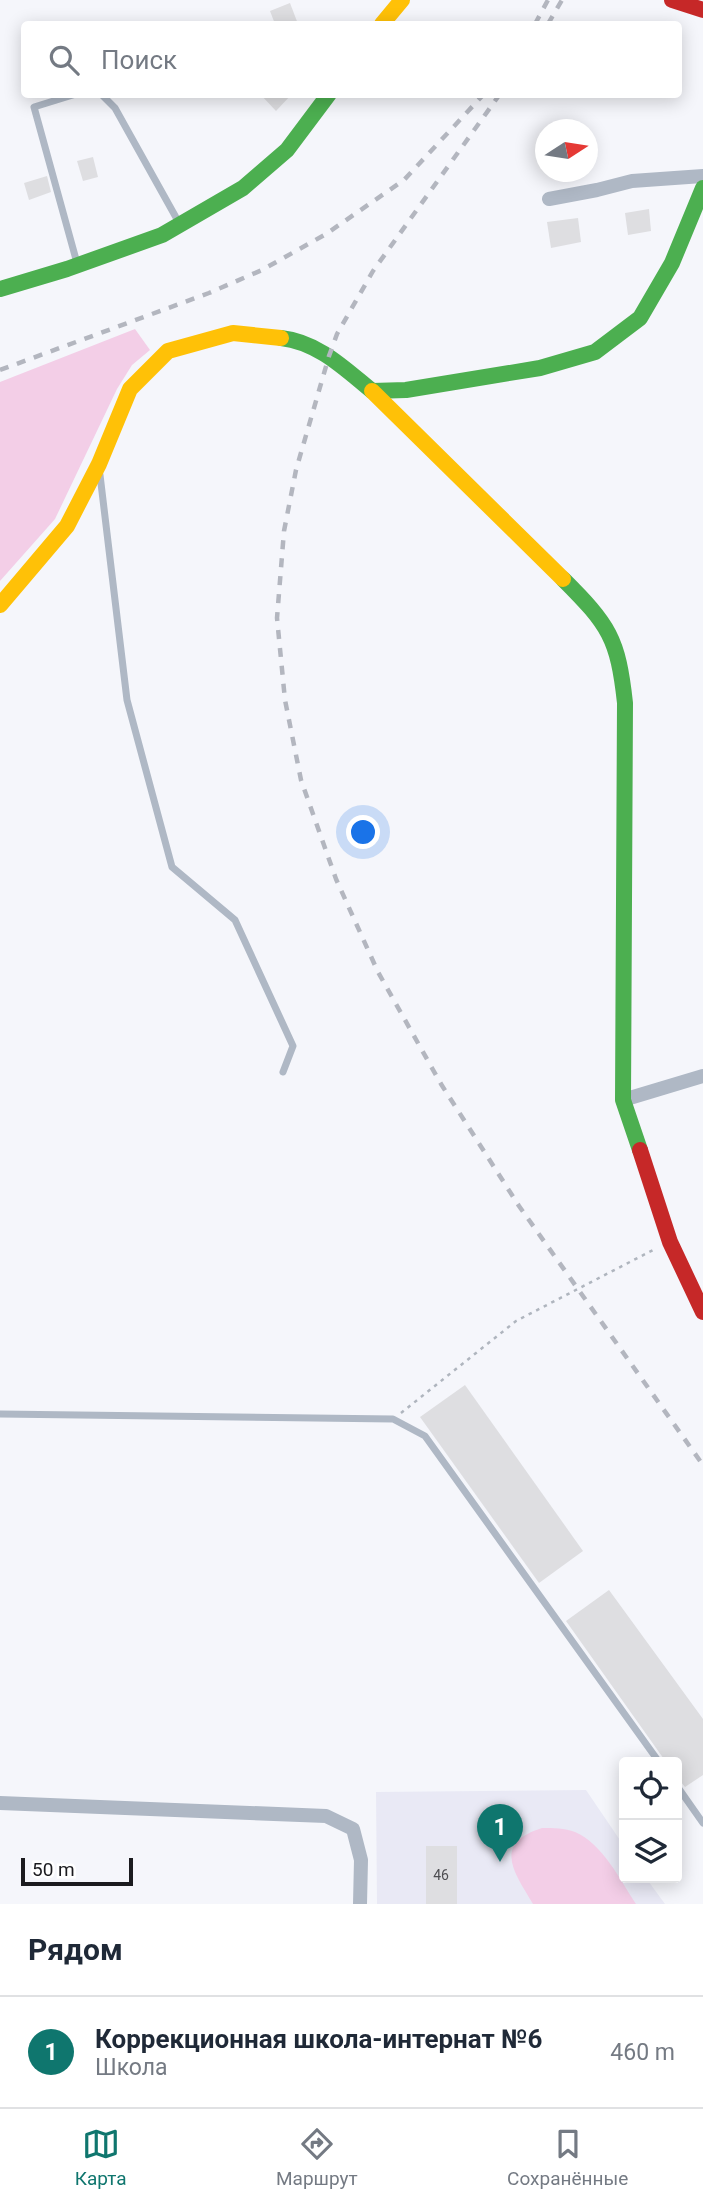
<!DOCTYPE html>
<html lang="ru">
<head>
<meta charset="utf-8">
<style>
  body { margin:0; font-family:Roboto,sans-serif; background:#f2f2f3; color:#1f2937 }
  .controls { position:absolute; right:21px; bottom:21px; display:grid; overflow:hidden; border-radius:7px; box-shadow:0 4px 18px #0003 }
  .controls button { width:63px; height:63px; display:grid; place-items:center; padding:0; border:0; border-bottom:2px solid #e0e1e3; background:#fff; color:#1f2937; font:35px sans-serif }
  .compass { position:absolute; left:535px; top:119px; width:63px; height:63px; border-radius:50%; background:#fff; box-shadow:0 4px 18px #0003; rotate:78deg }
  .scale { position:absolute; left:21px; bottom:18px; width:112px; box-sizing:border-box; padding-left:7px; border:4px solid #1b1b1f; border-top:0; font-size:19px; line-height:24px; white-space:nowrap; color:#1b1b1f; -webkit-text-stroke:5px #fff; paint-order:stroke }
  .you { position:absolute; left:364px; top:833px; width:24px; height:24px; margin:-18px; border:5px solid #fff; border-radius:50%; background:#1a73e8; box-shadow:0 0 0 10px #1a73e833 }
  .badge { display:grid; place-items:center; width:46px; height:46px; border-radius:50%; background:#0f766e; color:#fff; font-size:23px; font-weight:700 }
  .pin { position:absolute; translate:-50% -58px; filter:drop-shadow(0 2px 4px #0008) }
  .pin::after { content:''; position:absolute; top:37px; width:24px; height:21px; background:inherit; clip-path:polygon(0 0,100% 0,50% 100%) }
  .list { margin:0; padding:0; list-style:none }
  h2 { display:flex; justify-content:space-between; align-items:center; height:91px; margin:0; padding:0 28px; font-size:30px }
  h2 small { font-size:23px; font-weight:400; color:#747a83 }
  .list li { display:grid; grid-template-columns:46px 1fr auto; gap:21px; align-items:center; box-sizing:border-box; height:112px; padding:0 28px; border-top:2px solid #e0e1e3 }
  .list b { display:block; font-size:26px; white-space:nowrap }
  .list p { margin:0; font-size:23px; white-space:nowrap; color:#747a83 }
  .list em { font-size:23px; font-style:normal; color:#747a83 }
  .icon { flex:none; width:38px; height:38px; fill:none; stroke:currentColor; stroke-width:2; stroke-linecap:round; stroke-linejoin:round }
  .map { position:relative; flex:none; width:703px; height:1904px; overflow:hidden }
  .search { position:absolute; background:#fff; box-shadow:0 4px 18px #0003; left:21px; right:21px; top:21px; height:77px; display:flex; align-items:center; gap:18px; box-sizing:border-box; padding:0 24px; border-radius:7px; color:#747a83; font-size:26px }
  .sheet { height:203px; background:#fff }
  nav { display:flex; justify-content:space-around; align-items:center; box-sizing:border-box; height:98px; border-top:2px solid #e0e1e3; background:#fff; font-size:19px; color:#747a83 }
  nav a { display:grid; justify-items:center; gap:4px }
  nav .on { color:#0f766e }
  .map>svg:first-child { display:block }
  .built { fill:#e9e9f5 }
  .green { fill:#f3cee7 }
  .building { fill:#dedee1 }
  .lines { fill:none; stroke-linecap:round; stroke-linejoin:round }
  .path { stroke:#afb5be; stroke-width:2.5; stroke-dasharray:3.5 5; stroke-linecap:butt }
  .lane { stroke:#afb8c5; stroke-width:7 }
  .street { stroke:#afb8c5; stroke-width:14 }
  .fast { stroke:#4caf50; stroke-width:16 }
  .slow { stroke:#ffc107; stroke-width:16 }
  .jam { stroke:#c62828; stroke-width:16 }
  .rail { stroke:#b3b6bf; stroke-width:4.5; stroke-dasharray:9 9; stroke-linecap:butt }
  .labels { text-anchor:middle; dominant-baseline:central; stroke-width:5; stroke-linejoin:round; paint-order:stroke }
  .number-label { font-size:14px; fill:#4e4e52 }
</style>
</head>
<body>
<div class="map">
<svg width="703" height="1904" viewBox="0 0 703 1904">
  <rect width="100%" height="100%" fill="#f5f6fb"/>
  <polygon class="built" points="586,1790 624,1846 624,1878 646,1878 665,1904 377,1904 376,1792"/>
  <g class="green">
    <polygon points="135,329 150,350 132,365 117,389 55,519 0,581 0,382"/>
    <path d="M542 1828C553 1828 565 1828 575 1832 603 1844 620 1880 636 1904H533C514 1872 492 1844 542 1828Z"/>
  </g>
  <g class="building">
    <polygon points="290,3 298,24 275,24 270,11"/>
    <polygon points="260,94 292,94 276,111"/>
    <polygon points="93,157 98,177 83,181 77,161"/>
    <polygon points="47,176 51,192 29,200 24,183"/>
    <polygon points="649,209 651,231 628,235 625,213"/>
    <polygon points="578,218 581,242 551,248 547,222"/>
    <polygon points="465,1385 583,1551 539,1583 420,1417"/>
    <polygon points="609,1590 703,1719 703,1775 685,1787 677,1777 677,1762 666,1762 566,1621"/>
    <rect x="426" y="1846" width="31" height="58"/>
  </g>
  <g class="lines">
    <polyline class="path" points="401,1413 516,1321 653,1250"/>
    <g class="lane">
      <polyline points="76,94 34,107 77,263"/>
      <polyline points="101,94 115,108 178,221"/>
      <polyline points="100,475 127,700 172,867 235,920 293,1046 283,1072"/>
      <polyline points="0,1414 393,1419 425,1436 659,1762"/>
      <polyline points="677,1786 703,1823"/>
    </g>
    <g class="street">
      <polyline points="549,199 597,190 632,181 703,176"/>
      <polyline points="623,1100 703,1076"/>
      <polyline points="0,1803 326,1816 353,1829 361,1860 360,1904"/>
    </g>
    <g class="fast">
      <polyline points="0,289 67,269 162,235 243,188 287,150 329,94"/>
      <path d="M281 338C318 342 345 369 372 391L406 390 540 368 595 352 640 318 672 263 703 188"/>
      <path d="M563 579C609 625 618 638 625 703L623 1100 640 1150"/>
    </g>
    <g class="slow">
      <polyline points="382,24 402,0"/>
      <polyline points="372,391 563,579"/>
      <polyline points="0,605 67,526 99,464 130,389 168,351 233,333 281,338"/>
    </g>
    <g class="jam">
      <polyline points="672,0 703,10"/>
      <polyline points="640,1150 670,1242 703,1312"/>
    </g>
    <g class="rail">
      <polyline points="535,24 548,0"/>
      <polyline points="548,24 562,0"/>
      <polyline points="500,94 373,271 337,334 329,356 296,470 284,531 277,618 285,700 301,780 336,879 378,972 441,1084 519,1206 703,1465"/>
      <polyline points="0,370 209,293 262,270 326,234 404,180 484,94"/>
    </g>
  </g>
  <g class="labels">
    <g class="number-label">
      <text x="441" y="1875">46</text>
    </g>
  </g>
</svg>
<div class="controls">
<button><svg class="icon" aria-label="locate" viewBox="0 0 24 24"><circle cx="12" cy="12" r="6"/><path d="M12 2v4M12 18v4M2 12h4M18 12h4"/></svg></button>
<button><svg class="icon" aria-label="layers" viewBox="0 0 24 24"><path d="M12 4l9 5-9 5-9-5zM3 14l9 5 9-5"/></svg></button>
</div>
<svg class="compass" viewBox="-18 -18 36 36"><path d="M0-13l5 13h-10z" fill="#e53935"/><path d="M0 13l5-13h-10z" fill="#747a83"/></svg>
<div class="scale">50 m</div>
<div class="you"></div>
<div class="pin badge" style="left:500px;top:1862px">1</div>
<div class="search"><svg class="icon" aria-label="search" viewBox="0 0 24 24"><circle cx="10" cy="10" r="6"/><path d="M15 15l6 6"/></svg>Поиск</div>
</div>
<section class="sheet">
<h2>Рядом<small></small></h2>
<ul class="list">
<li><span class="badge">1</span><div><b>Коррекционная школа-интернат №6</b><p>Школа</p></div><em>460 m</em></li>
</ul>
</section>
<nav>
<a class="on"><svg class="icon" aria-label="map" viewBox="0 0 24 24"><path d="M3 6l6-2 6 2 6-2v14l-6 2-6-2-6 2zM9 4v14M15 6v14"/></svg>Карта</a>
<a><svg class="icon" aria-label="directions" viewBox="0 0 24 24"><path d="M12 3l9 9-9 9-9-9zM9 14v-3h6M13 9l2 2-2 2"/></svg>Маршрут</a>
<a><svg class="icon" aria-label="saved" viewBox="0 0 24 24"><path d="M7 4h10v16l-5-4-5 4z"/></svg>Сохранённые</a>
</nav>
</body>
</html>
